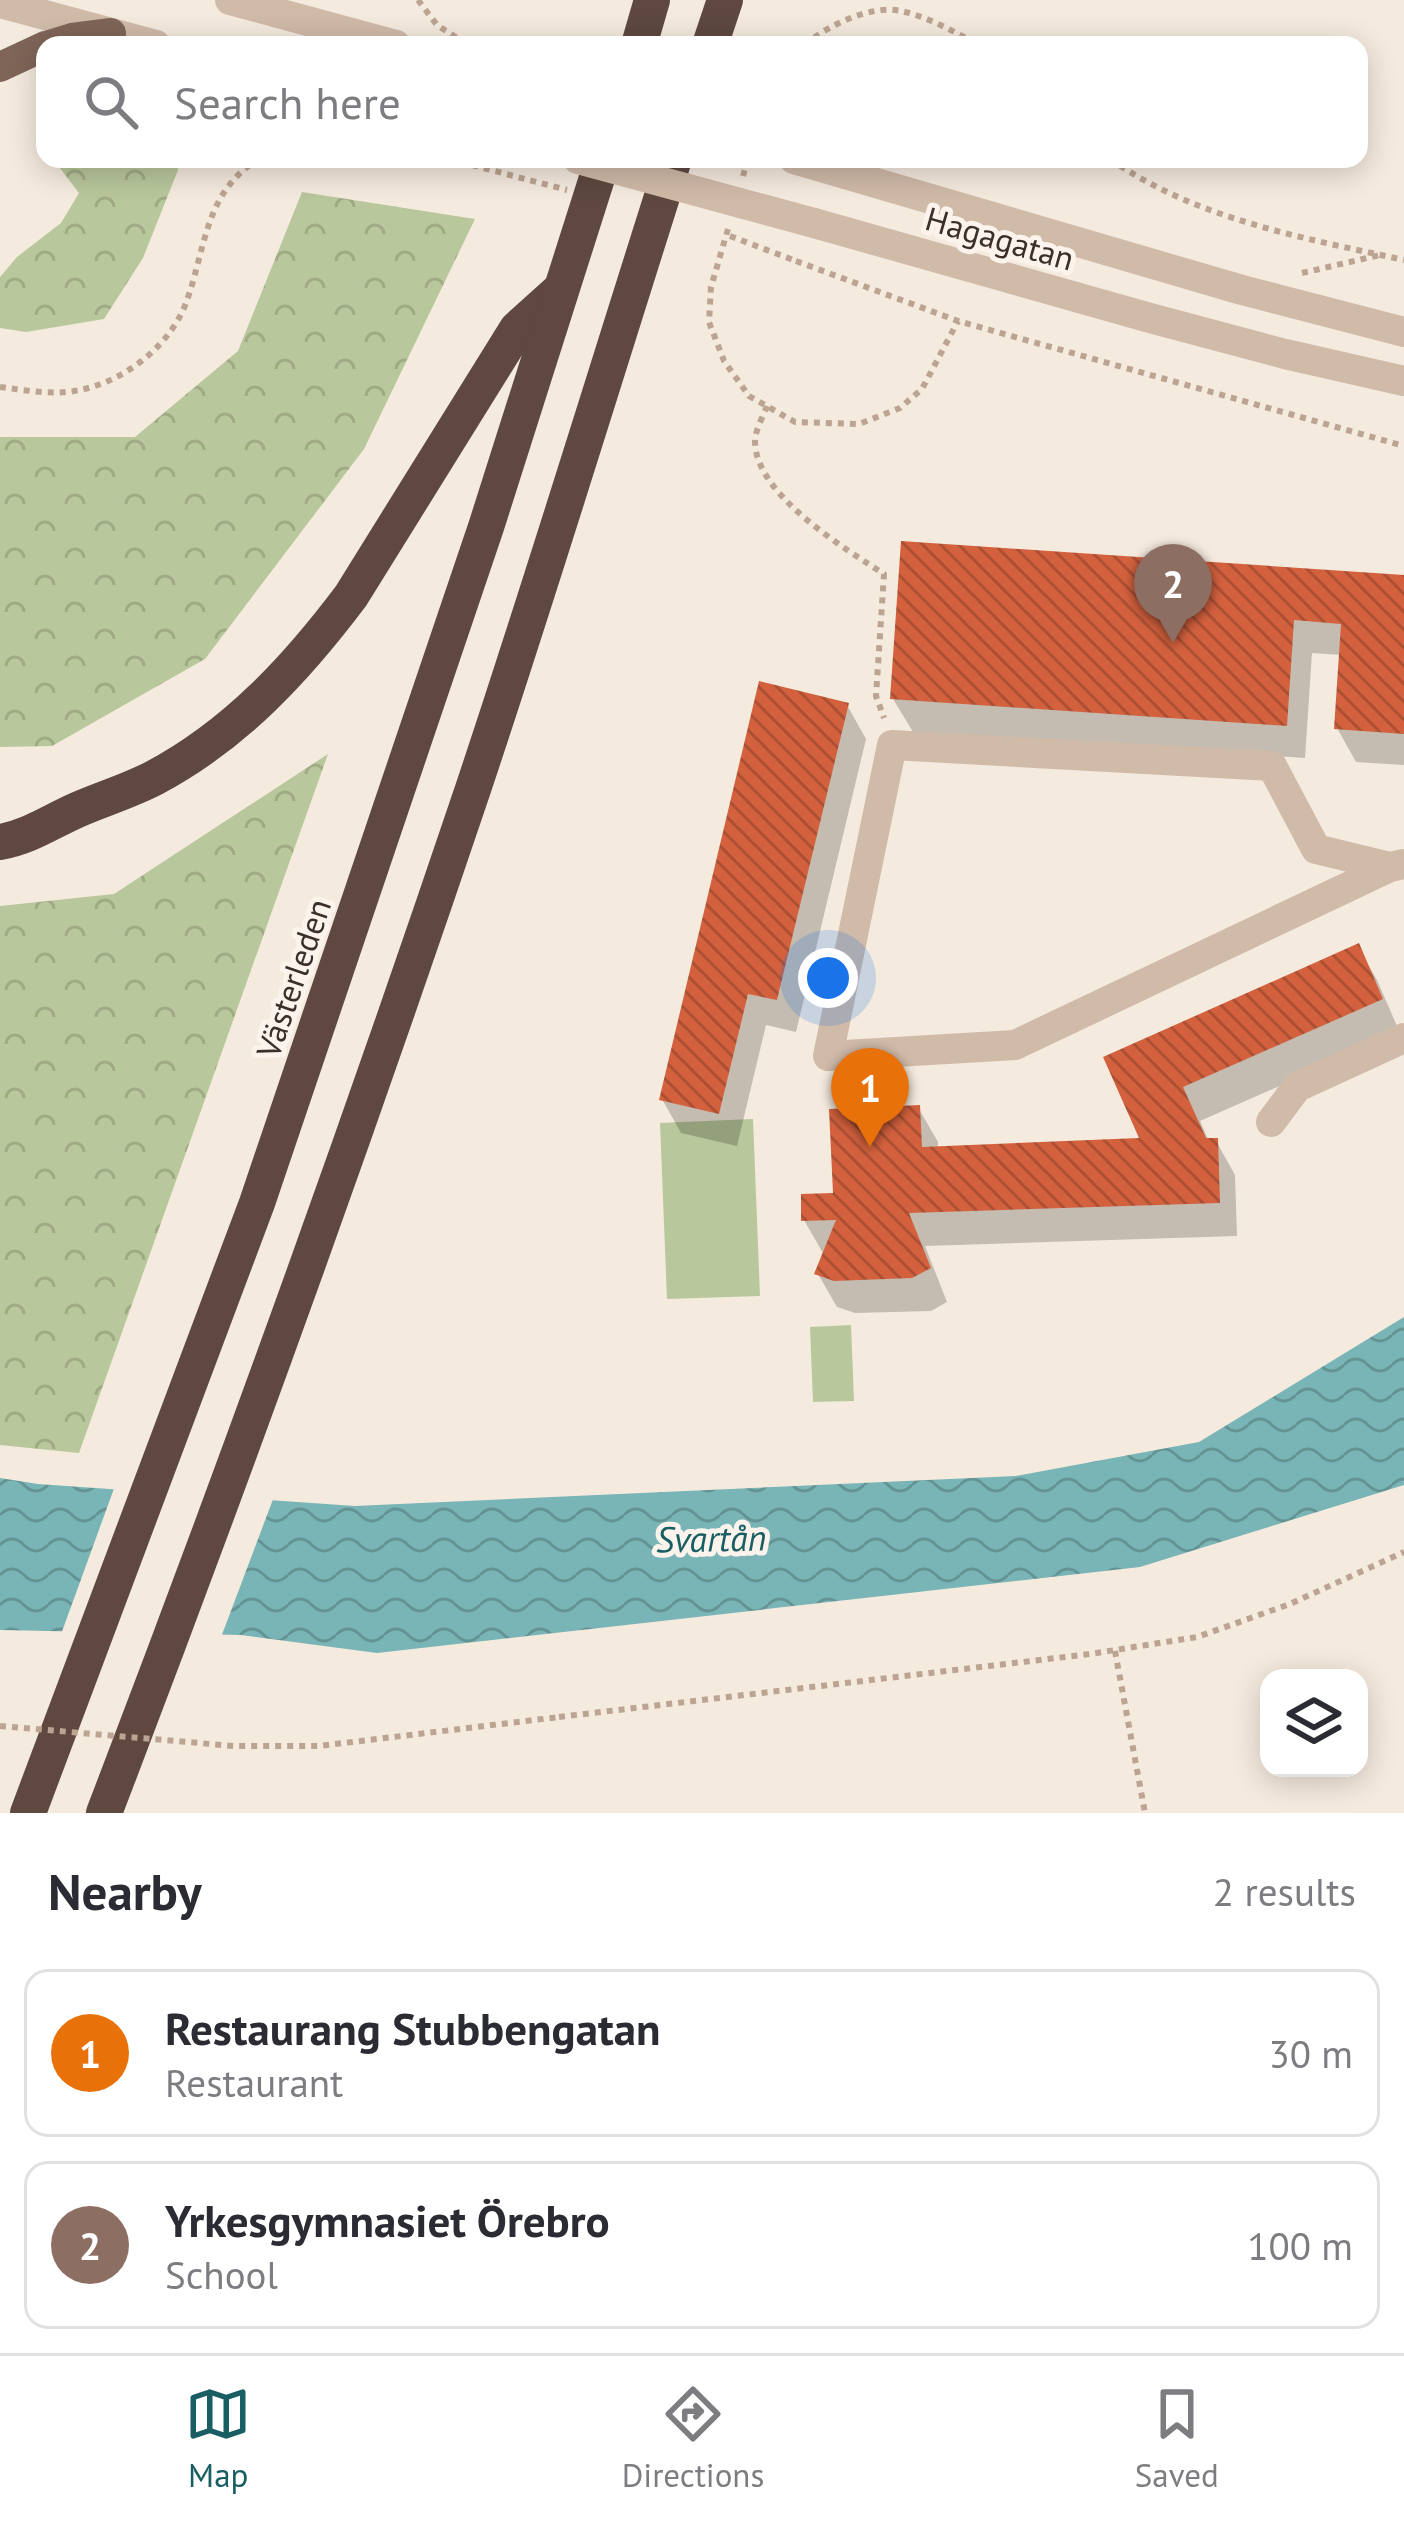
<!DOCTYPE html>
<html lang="en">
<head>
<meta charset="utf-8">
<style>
  body { margin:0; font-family:"PT Sans",sans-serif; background:#f7f7f7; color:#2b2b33 }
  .controls { position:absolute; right:36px; bottom:36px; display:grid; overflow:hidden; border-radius:24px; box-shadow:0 6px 30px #0003 }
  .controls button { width:108px; height:108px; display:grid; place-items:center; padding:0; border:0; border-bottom:3px solid #e1e1e2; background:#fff; color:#2b2b33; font:60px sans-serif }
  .you { position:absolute; left:828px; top:978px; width:42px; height:42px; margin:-30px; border:9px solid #fff; border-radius:50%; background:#1a73e8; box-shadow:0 0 0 18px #1a73e833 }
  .badge { display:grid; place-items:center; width:78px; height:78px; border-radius:50%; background:#195e63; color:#fff; font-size:39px; font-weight:700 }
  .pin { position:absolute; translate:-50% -99px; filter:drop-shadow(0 3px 6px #0008) }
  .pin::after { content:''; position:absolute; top:63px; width:42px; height:36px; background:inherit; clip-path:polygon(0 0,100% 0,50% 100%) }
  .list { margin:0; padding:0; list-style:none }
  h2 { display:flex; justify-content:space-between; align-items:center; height:156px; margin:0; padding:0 48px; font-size:51px }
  h2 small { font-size:39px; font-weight:400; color:#7c7c81 }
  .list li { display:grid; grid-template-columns:78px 1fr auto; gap:36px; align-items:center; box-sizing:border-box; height:168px; margin:0 24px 24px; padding:0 24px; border:3px solid #e1e1e2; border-radius:24px }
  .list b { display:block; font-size:45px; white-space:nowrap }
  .list p { margin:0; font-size:39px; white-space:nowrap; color:#7c7c81 }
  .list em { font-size:39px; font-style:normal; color:#7c7c81 }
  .icon { flex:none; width:66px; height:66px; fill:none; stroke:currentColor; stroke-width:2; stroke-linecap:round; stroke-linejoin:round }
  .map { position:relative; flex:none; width:1404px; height:1813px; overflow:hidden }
  .search { position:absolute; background:#fff; box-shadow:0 6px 30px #0003; left:36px; right:36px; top:36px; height:132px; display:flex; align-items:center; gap:30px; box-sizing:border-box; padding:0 42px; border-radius:24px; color:#7c7c81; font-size:45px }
  .sheet { height:540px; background:#fff }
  nav { display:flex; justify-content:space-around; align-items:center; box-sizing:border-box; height:168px; border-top:3px solid #e1e1e2; background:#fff; font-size:33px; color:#7c7c81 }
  nav a { display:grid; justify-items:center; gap:6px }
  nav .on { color:#195e63 }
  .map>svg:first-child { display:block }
  .forest { fill:url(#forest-crowns) }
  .garden { fill:#b9c79c }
  .water { fill:url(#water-waves) }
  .pier { fill:#f5eade }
  .shadow { fill:#0003 }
  .building { fill:url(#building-back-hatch) }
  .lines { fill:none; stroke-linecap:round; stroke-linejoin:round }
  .path { stroke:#bca492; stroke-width:6; stroke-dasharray:6 6; stroke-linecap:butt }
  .minor { stroke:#d0baa8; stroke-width:30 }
  .major { stroke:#7f6558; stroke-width:30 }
  .highway { stroke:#5e483f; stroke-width:36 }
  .path-bridge { stroke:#bca492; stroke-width:6; stroke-dasharray:6 6; stroke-linecap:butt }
  .minor-bridge { stroke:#d0baa8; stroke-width:30 }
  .labels { text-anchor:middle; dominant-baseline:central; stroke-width:10; stroke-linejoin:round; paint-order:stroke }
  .street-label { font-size:33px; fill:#3c2f29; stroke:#fcf4ec }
  .water-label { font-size:36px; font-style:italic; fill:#195e63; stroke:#fcf4ec }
</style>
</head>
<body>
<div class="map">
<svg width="1404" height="1813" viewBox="0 0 1404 1813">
  <defs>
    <pattern id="forest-crowns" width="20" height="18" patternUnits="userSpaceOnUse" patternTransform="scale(3)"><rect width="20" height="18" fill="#b9c79c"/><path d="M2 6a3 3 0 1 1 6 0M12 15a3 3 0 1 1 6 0" fill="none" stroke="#a0ab86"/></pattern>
    <pattern id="water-waves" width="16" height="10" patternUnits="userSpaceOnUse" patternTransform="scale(3)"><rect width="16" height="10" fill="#79b4b6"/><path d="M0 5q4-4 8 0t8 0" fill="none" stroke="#649394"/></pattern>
    <pattern id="building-back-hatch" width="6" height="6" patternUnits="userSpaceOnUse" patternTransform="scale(3)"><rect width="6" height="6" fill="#d3613e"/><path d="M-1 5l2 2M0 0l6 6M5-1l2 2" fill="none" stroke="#ac5034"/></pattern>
  </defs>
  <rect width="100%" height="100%" fill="#f5eade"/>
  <g class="forest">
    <polygon points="53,159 177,159 178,170 143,258 104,319 26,332 0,328 0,277 17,257 61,223 79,193"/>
    <polygon points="302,192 475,219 364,449 205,659 52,746 0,747 0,437 135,437 238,351"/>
    <polygon points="328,754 79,1453 0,1445 0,906 114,894"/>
  </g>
  <g class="garden">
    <polygon points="753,1119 760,1296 667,1299 660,1123"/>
    <polygon points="851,1325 854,1401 813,1402 810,1327"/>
  </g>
  <polygon class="water" points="1404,1317 1404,1485 1140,1567 377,1653 241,1635 0,1630 0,1478 38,1484 355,1506 1016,1476 1199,1442"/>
  <polygon class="pier" points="116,1483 275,1494 220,1640 60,1637"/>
  <g class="shadow">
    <polygon points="1404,578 1404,765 1356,762 1337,728 1342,655 1312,653 1305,758 913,732 893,699"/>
    <polygon points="847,705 866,739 796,1032 766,1025 737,1146 681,1133 662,1099"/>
    <polygon points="1358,947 1377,980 1400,1033 1200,1121 1209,1141 1216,1141 1235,1175 1237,1236 925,1246 947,1302 931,1311 855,1313 837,1307 818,1274 824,1255 804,1220 836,1196 919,1109 938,1142 938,1150 1143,1141 1107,1059"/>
  </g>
  <g class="building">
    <polygon points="901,541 1404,575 1404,734 1334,729 1341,624 1294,620 1287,726 890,699"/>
    <polygon points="759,681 849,703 777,1000 748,994 719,1114 659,1100"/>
    <polygon points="1359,943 1383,999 1183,1087 1206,1138 1218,1138 1220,1203 909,1213 931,1268 912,1278 834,1281 814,1274 836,1220 801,1221 801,1194 833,1193 829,1109 920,1105 922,1147 1139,1138 1103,1057"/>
  </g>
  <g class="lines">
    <g class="path">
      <polyline points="418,0 437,25 468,45"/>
      <path d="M805 45C826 26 872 4 901 11 929 17 954 32 979 45"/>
      <polyline points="447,159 449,159"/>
      <path d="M1110 159C1196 219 1303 238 1404 260"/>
      <polyline points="743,176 748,159"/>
      <polyline points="728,229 711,287 709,322 724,361 749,396 795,422 859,424 900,408 922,389 958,321"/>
      <polyline points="796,261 958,321 1404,446"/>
      <polyline points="1302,273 1380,255"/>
      <path d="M0 387C24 390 50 395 74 391 121 384 169 348 186 303 206 249 204 192 259 159"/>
      <path d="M767 406C763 417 755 430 755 442 756 495 844 548 884 574L876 696 884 718"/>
      <polyline points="1115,1651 1145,1813"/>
      <polyline points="559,1717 1090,1654 1197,1637 1290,1604 1404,1552"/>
    </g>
    <g class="minor">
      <polyline points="230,0 396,45"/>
      <polyline points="0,3 156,45"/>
      <polyline points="794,159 1242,290 1404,332"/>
      <polyline points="814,223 1150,318 1285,354 1404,381"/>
      <polyline points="1390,867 1316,849 1272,766 892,745 828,1056 1015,1045 1390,867 1404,864"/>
      <polyline points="1271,1122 1297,1087 1404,1038"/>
    </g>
    <g class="major">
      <polyline points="49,45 72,38 111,33"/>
      <polyline points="0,67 45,46"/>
    </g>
    <g class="highway">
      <polyline points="639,45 652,0"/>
      <polyline points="710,45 725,0"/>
      <path d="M0 842C29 837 50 822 77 810 102 799 129 791 154 778 235 735 296 669 351 596L517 329 559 291"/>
      <polyline points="28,1813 257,1203 486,527 603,159"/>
      <path d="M104 1813C234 1474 357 1133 473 789 543 580 607 369 674 159"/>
    </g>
    <g class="path-bridge">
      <polyline points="449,159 567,190"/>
      <polyline points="730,236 796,261"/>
      <polyline points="0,1726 234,1746 319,1746 559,1717"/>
    </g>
    <polyline class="minor-bridge" points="578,159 814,223"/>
  </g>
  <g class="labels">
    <g class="street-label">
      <text transform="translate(1000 238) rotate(16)">Hagagatan</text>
      <text transform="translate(293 978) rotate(-71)">Västerleden</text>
    </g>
    <g class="water-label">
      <text transform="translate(711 1538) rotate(-1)">Svartån</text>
    </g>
  </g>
</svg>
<div class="controls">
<button><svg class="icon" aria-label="layers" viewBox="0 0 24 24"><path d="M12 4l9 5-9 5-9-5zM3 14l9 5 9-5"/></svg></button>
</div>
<div class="you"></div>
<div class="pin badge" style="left:870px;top:1147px;background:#e8710a">1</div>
<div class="pin badge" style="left:1173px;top:643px;background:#8d6e63">2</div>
<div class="search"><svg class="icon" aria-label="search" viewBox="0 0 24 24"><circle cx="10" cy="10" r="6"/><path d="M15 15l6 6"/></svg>Search here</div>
</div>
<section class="sheet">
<h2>Nearby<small>2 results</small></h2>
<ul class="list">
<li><span class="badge" style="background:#e8710a">1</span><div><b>Restaurang Stubbengatan</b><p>Restaurant</p></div><em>30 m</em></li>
<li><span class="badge" style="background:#8d6e63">2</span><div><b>Yrkesgymnasiet Örebro</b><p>School</p></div><em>100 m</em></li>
</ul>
</section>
<nav>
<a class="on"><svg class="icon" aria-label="map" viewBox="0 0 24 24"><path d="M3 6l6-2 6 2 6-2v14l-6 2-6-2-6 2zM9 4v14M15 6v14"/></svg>Map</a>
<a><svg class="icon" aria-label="directions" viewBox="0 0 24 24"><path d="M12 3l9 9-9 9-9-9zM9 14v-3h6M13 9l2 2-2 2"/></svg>Directions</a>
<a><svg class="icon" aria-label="saved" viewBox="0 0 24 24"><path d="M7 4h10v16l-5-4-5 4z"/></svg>Saved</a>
</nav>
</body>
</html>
